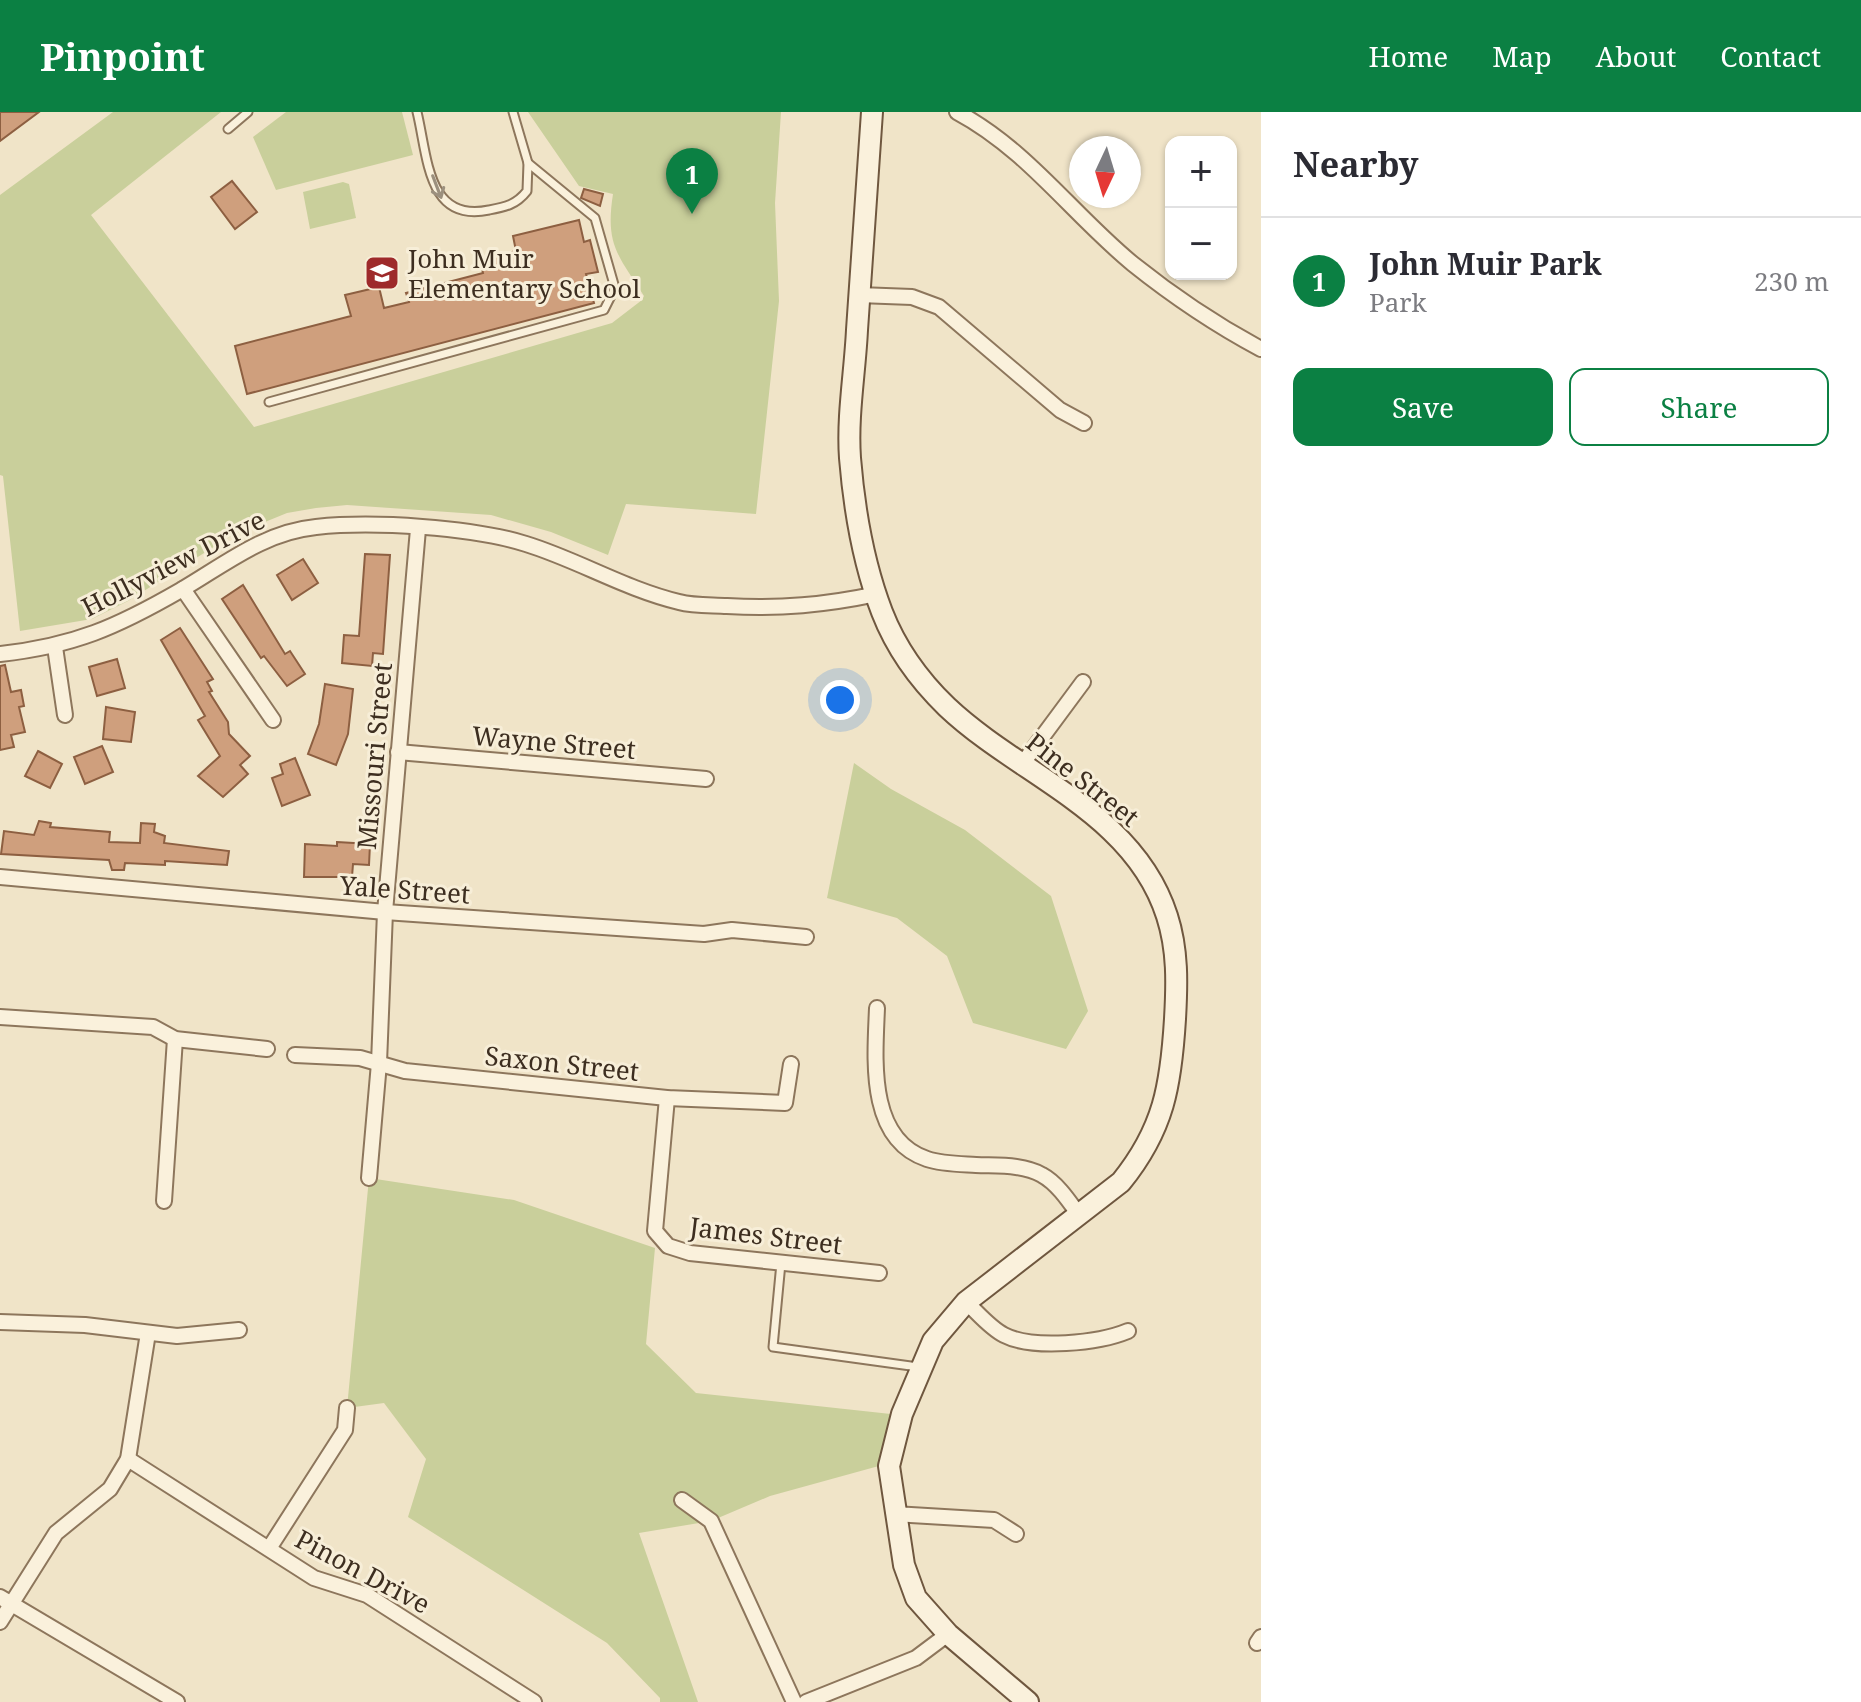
<!DOCTYPE html>
<html lang="en">
<head>
<meta charset="utf-8">
<style>
  body { margin:0; font-family:"Noto Serif",serif; background:#f7f7f7; color:#2b2b33 }
  .controls { position:absolute; right:24px; top:24px; display:grid; overflow:hidden; border-radius:16px; box-shadow:0 2px 6px #0004 }
  .controls button { width:72px; height:72px; display:grid; place-items:center; padding:0; border:0; border-bottom:2px solid #e1e1e2; background:#fff; color:#2b2b33; font:40px sans-serif }
  .compass { position:absolute; left:1069px; top:24px; width:72px; height:72px; border-radius:50%; background:#fff; box-shadow:0 2px 6px #0004; rotate:184deg }
  .you { position:absolute; left:840px; top:588px; width:28px; height:28px; margin:-20px; border:6px solid #fff; border-radius:50%; background:#1a73e8; box-shadow:0 0 0 12px #1a73e833 }
  .badge { display:grid; place-items:center; width:52px; height:52px; border-radius:50%; background:#0b8043; color:#fff; font-size:26px; font-weight:700 }
  .pin { position:absolute; translate:-50% -66px; filter:drop-shadow(0 2px 4px #0008) }
  .pin::after { content:''; position:absolute; top:42px; width:28px; height:24px; background:inherit; clip-path:polygon(0 0,100% 0,50% 100%) }
  .list { margin:0; padding:0; list-style:none }
  h2 { display:flex; justify-content:space-between; align-items:center; height:104px; margin:0; padding:0 32px; font-size:34px }
  h2 small { font-size:26px; font-weight:400; color:#7c7c81 }
  .list li { display:grid; grid-template-columns:52px 1fr auto; gap:24px; align-items:center; box-sizing:border-box; height:128px; padding:0 32px; border-top:2px solid #e1e1e2 }
  .list b { display:block; font-size:30px; white-space:nowrap }
  .list p { margin:0; font-size:26px; white-space:nowrap; color:#7c7c81 }
  .list em { font-size:26px; font-style:normal; color:#7c7c81 }
  .actions { display:flex; gap:16px; padding:24px 32px }
  .actions a { flex:1; padding:18px 0; border:2px solid #0b8043; border-radius:16px; text-align:center; font-size:28px; color:#0b8043 }
  .actions .main { background:#0b8043; color:#fff }
  .map { position:relative; flex:none; width:1261px; height:1590px; overflow:hidden }
  header { display:flex; align-items:center; gap:48px; box-sizing:border-box; height:112px; padding:0 40px; background:#0b8043; color:#fff }
  header strong { font-size:38px }
  nav { display:flex; gap:44px; margin-inline-start:auto; font-size:28px }
  main { display:flex }
  aside { flex:1; background:#fff }
  .map>svg:first-child { display:block }
  .green { fill:#c9cf9b }
  .building { fill:#cf9f7d; stroke:#8d5f41; stroke-width:2 }
  .lines { fill:none; stroke-linecap:round; stroke-linejoin:round }
  .lane-casing { stroke:#8d765c; stroke-width:11 }
  .street-casing { stroke:#8d765c; stroke-width:18 }
  .secondary-casing { stroke:#6f573f; stroke-width:24 }
  .lane { stroke:#faf1dc; stroke-width:7 }
  .street { stroke:#faf1dc; stroke-width:14 }
  .secondary { stroke:#faf1dc; stroke-width:20 }
  .oneway { stroke:#9c907e }
  .labels { text-anchor:middle; dominant-baseline:central; stroke-width:6; stroke-linejoin:round; paint-order:stroke }
  .poi-label { font-size:26px; fill:#3d2e20; stroke:#f7eed8; text-anchor:start }
  .street-label { font-size:26px; fill:#3d2e20; stroke:#f7eed8 }
</style>
</head>
<body>
<header>
<strong>Pinpoint</strong>
<nav><a>Home</a><a>Map</a><a>About</a><a>Contact</a></nav>
</header>
<main>
<div class="map">
<svg width="1261" height="1590" viewBox="0 0 1261 1590">
  <rect width="100%" height="100%" fill="#f0e4c8"/>
  <g class="green">
    <path d="M113 0H221L91 103 254 315 612 211 642 188 644 184C618 143 605 133 613 82L579 74 528 0H781L775 91 779 189 756 402 626 392 608 443 551 420 491 403 347 393 316 396 287 401 231 424 128 489 92 507 20 519 3 364 0 363V83Z"/>
    <polygon points="286,0 402,0 413,43 276,78 253,25"/>
    <polygon points="343,70 349,72 356,106 310,117 303,80"/>
    <polygon points="854,651 891,677 965,718 1051,784 1088,899 1066,937 973,911 947,844 897,806 827,786"/>
    <polygon points="369,1066 514,1088 655,1136 646,1232 696,1281 900,1303 886,1352 770,1384 711,1409 639,1421 698,1590 660,1590 660,1586 607,1531 408,1405 426,1347 384,1291 347,1296"/>
  </g>
  <g class="building">
    <polygon points="0,0 39,0 0,29"/>
    <polygon points="232,69 257,100 235,117 211,85"/>
    <polygon points="584,77 603,82 600,94 581,86"/>
    <polygon points="579,108 584,130 590,128 598,160 586,162 594,191 247,282 235,234 351,204 345,183 379,175 384,196 409,190 406,181 483,161 480,148 516,139 513,124"/>
    <polygon points="365,442 390,443 383,542 373,541 372,554 342,551 344,523 359,524"/>
    <polygon points="303,447 318,471 292,488 277,463"/>
    <polygon points="243,473 285,542 290,539 305,562 287,574 264,544 261,546 222,487"/>
    <polygon points="180,516 213,567 207,570 212,579 209,580 228,610 229,622 250,644 240,653 248,662 223,685 198,664 220,644 198,608 205,604 161,528"/>
    <polygon points="117,547 125,576 97,584 89,555"/>
    <polygon points="5,553 11,580 21,578 24,594 19,595 25,620 11,623 14,635 0,638 0,554"/>
    <polygon points="325,572 353,577 348,622 336,653 308,642 319,612"/>
    <polygon points="106,595 135,600 131,630 103,627"/>
    <polygon points="102,634 113,660 85,672 74,645"/>
    <polygon points="38,639 62,652 50,676 25,664"/>
    <polygon points="295,646 310,683 282,694 272,666 283,662 280,652"/>
    <polygon points="39,709 51,711 50,715 110,720 109,730 140,731 141,711 155,712 154,720 165,724 164,731 229,739 227,753 165,749 165,753 125,751 124,758 112,758 109,748 1,742 4,719 34,723"/>
    <polygon points="337,730 370,732 369,753 353,752 352,765 304,765 305,732 337,734"/>
  </g>
  <g class="lines">
    <defs>
      <g id="lane">
        <path d="M417 0C428 45 427 111 489 98 505 95 516 93 527 79L528 51 513 0"/>
        <polyline points="228,17 248,0"/>
        <polyline points="269,290 604,198 615,176 595,106 528,51"/>
        <polyline points="781,1151 773,1235 918,1255"/>
      </g>
      <g id="street">
        <path d="M957 0C1028 38 1072 102 1133 152 1173 184 1216 213 1261 237"/>
        <polyline points="859,183 912,185 939,195 1060,298 1084,311"/>
        <polyline points="183,477 273,608"/>
        <polyline points="55,535 65,603"/>
        <path d="M0 542C74 534 117 515 181 478 224 453 264 420 316 415 373 409 472 415 526 432 578 448 625 477 679 490 694 494 711 493 727 494 780 497 825 493 877 482"/>
        <polyline points="398,640 706,667"/>
        <polyline points="1023,651 1083,570"/>
        <polyline points="0,765 385,800 704,822 732,818 806,825"/>
        <path d="M877 896C875 947 867 1027 927 1047 942 1052 960 1052 976 1053 997 1054 1023 1052 1042 1063 1057 1071 1069 1089 1079 1103"/>
        <polyline points="0,905 153,915 175,927 267,937"/>
        <polyline points="295,943 360,946 405,959 667,986 785,991 791,952"/>
        <polyline points="667,986 655,1119 668,1134 690,1141 879,1161"/>
        <polyline points="369,1066 379,951 385,800 418,417"/>
        <polyline points="164,1089 175,927"/>
        <path d="M966 1190C977 1200 990 1216 1004 1223 1033 1238 1099 1231 1128 1219"/>
        <polyline points="0,1210 85,1213 177,1224 239,1218"/>
        <polyline points="128,1347 314,1466 367,1483 534,1590"/>
        <polyline points="682,1388 711,1409 794,1590"/>
        <polyline points="894,1402 994,1408 1016,1422"/>
        <polyline points="270,1435 345,1318 347,1296"/>
        <polyline points="0,1485 177,1590"/>
        <polyline points="0,1510 56,1421 110,1377 128,1347 148,1221"/>
        <polyline points="1257,1531 1261,1525"/>
        <polyline points="806,1590 916,1546 948,1522"/>
      </g>
      <path id="secondary" d="M872 0C867 73 862 145 857 218 855 260 847 304 850 346 854 395 864 453 882 500 896 536 919 568 947 595 1020 664 1134 700 1167 804 1178 838 1177 872 1175 907 1171 973 1164 1017 1121 1070L966 1190 933 1229 902 1302 889 1354 904 1453 916 1486 948 1522 1028 1590"/>
    </defs>
    <use href="#lane" class="lane-casing"/>
    <use href="#street" class="street-casing"/>
    <use href="#secondary" class="secondary-casing"/>
    <use href="#lane" class="lane"/>
    <use href="#street" class="street"/>
    <use href="#secondary" class="secondary"/>
  </g>
  <defs><path id="oneway-shaft" d="M-6 0H5M1.5-3L5.5 0L1.5 3" fill="none" stroke-width="1.6" stroke-linecap="round" stroke-linejoin="round" transform="scale(2)"/></defs>
  <use class="oneway" href="#oneway-shaft" transform="translate(437 75) rotate(69)"/>
  <defs>
    <symbol id="school-square" viewBox="-11 -11 22 22"><rect x="-9" y="-9" width="18" height="18" rx="4" fill="#9e2a2b" stroke="#f7eed8"/><path d="M0-5L7-2L0 1L-7-2ZM-4 1L0 2.5L4 1V4Q0 6-4 4Z" fill="#fff"/></symbol>
  </defs>
  <g fill-rule="evenodd">
    <use href="#school-square" x="362" y="141" width="40" height="40"/>
  </g>
  <g class="labels">
    <g class="poi-label">
      <text x="408" y="146">John Muir<tspan x="408" dy="30">Elementary School</tspan></text>
    </g>
    <g class="street-label">
      <text transform="translate(173 451) rotate(-27)">Hollyview Drive</text>
      <text transform="translate(554 630) rotate(5)">Wayne Street</text>
      <text transform="translate(374 644) rotate(-85)">Missouri Street</text>
      <text transform="translate(1083 667) rotate(38)">Pine Street</text>
      <text transform="translate(405 777) rotate(4)">Yale Street</text>
      <text transform="translate(562 951) rotate(6)">Saxon Street</text>
      <text transform="translate(766 1123) rotate(7)">James Street</text>
      <text transform="translate(363 1459) rotate(28)">Pinon Drive</text>
    </g>
  </g>
</svg>
<div class="controls">
<button>+</button>
<button>−</button>
</div>
<svg class="compass" viewBox="-18 -18 36 36"><path d="M0-13l5 13h-10z" fill="#e53935"/><path d="M0 13l5-13h-10z" fill="#7c7c81"/></svg>
<div class="you"></div>
<div class="pin badge" style="left:692px;top:102px">1</div>
</div>
<aside>
<h2>Nearby<small></small></h2>
<ul class="list">
<li><span class="badge">1</span><div><b>John Muir Park</b><p>Park</p></div><em>230 m</em></li>
</ul>
<div class="actions"><a class="main">Save</a><a>Share</a></div>
</aside>
</main>
</body>
</html>
